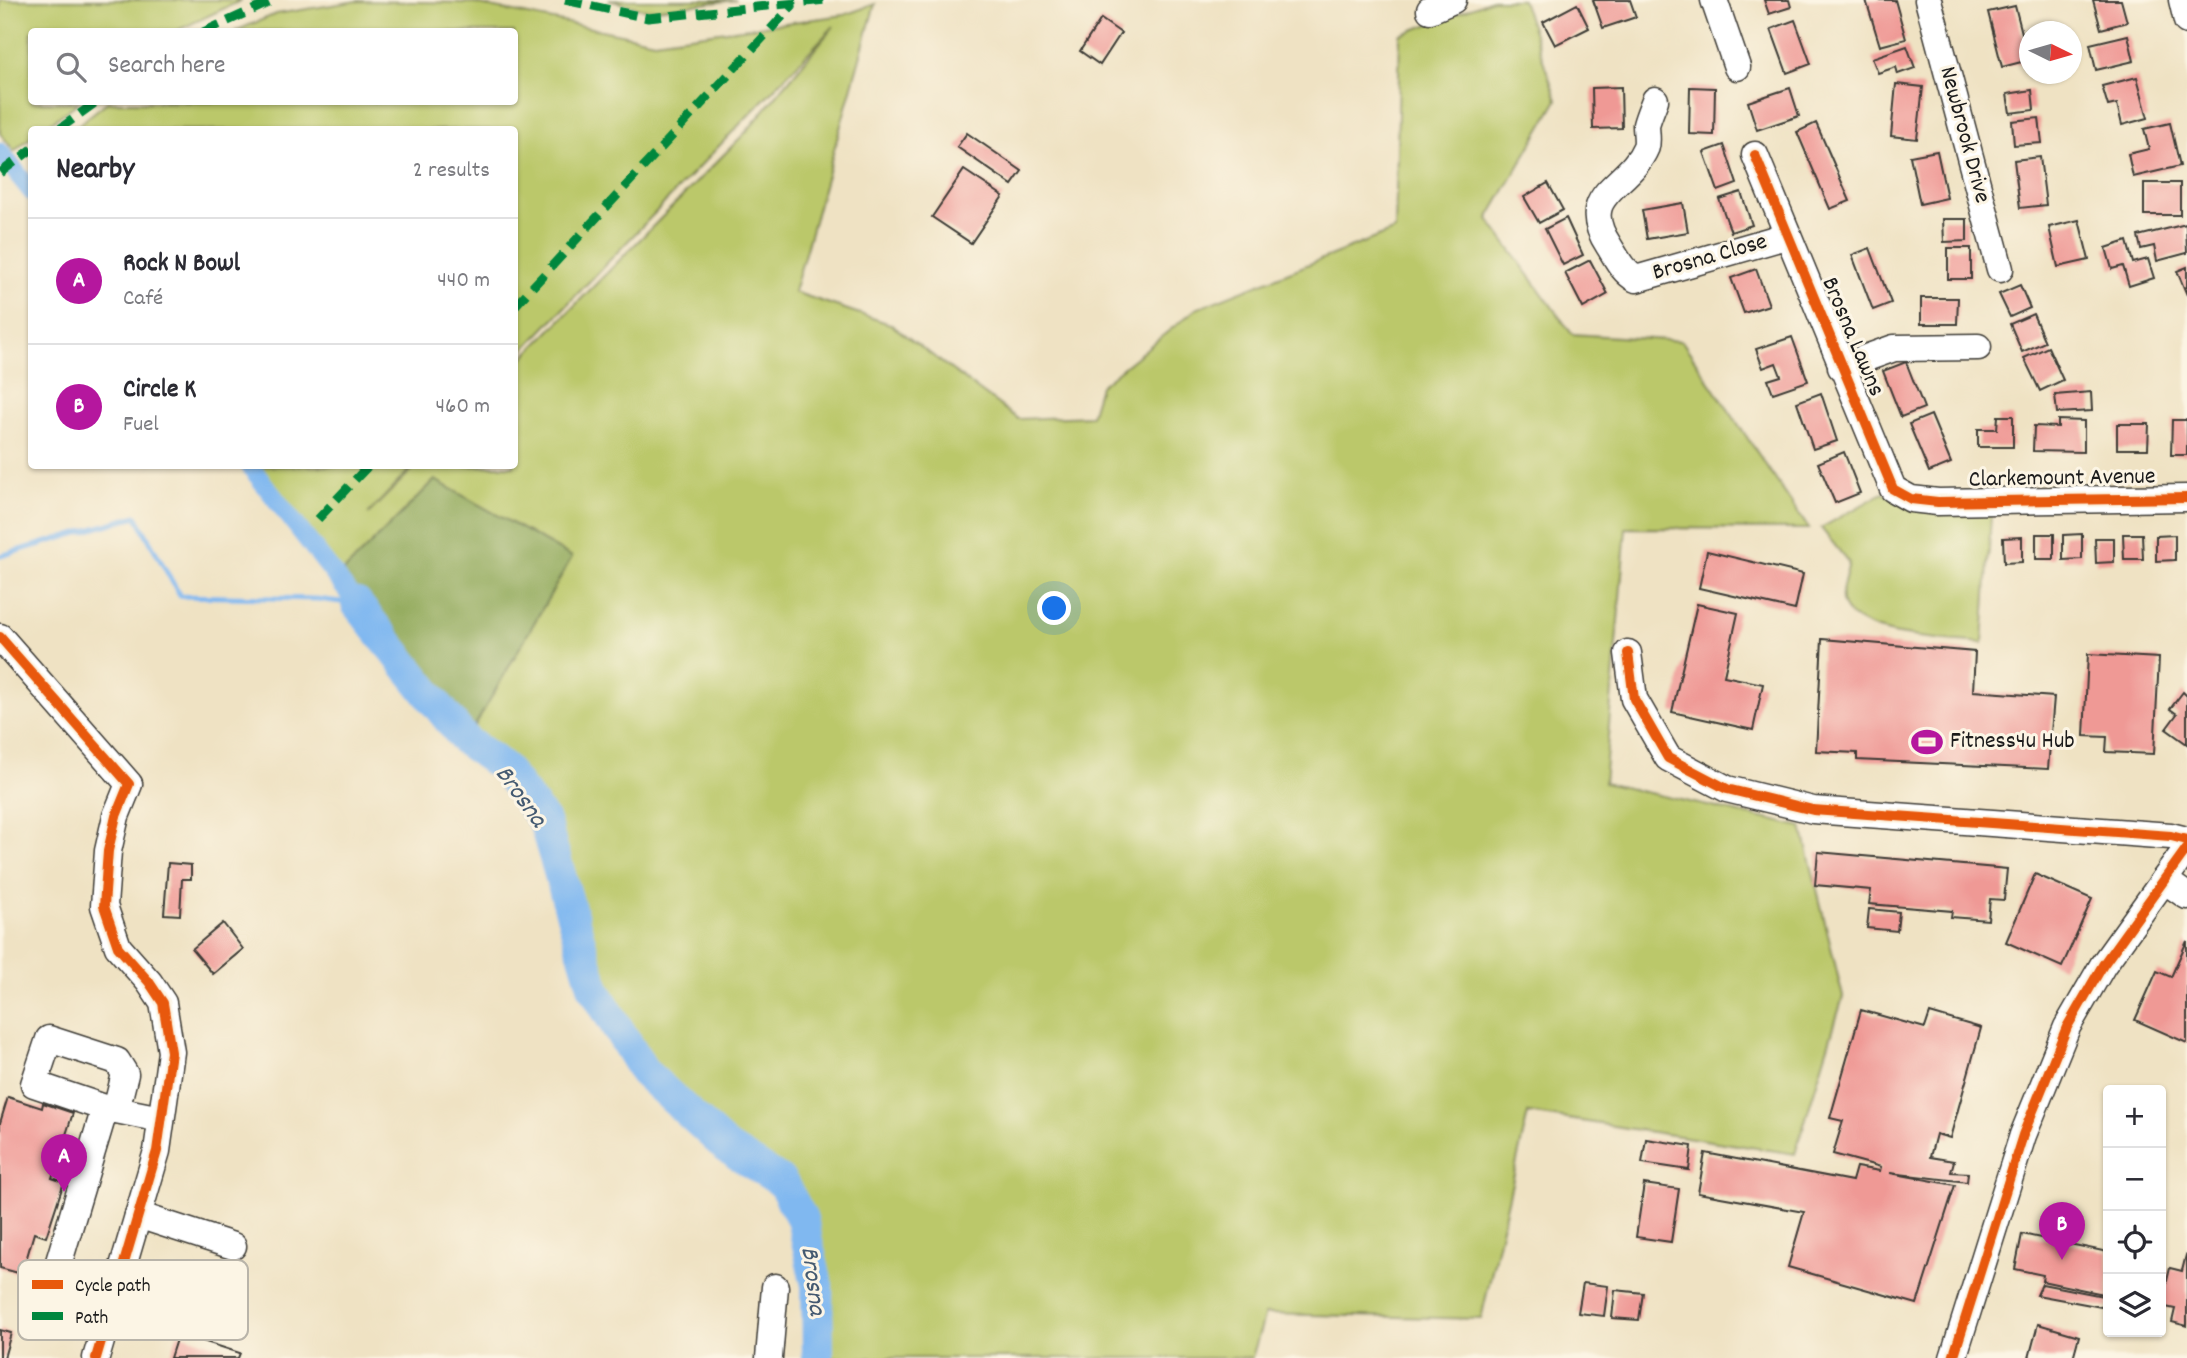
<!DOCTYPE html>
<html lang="en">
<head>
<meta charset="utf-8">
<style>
  body { margin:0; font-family:Dekko,sans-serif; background:#f7f7f7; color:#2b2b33 }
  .controls { position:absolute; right:21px; bottom:21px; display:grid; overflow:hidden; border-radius:7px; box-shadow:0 2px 5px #0004 }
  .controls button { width:63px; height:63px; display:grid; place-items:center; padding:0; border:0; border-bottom:2px solid #e1e1e2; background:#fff; color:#2b2b33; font:35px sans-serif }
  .compass { position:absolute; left:2019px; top:21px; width:63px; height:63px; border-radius:50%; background:#fff; box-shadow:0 2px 5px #0004; rotate:95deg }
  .you { position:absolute; left:1055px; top:609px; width:24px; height:24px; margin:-18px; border:5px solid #fff; border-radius:50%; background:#1a73e8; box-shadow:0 0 0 10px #1a73e833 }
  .badge { display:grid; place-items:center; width:46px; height:46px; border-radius:50%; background:#b5179e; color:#fff; font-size:23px; font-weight:700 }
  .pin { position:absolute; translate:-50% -58px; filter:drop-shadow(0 2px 4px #0008) }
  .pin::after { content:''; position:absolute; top:37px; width:24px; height:21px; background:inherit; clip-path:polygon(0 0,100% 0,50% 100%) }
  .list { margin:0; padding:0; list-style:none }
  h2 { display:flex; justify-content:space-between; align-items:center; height:91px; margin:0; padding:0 28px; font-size:30px }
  h2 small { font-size:23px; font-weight:400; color:#7c7c81 }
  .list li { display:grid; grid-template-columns:46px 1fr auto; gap:21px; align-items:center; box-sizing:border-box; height:126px; padding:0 28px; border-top:2px solid #e1e1e2 }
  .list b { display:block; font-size:26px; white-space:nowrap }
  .list p { margin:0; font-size:23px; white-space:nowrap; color:#7c7c81 }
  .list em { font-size:23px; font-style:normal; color:#7c7c81 }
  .icon { flex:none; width:38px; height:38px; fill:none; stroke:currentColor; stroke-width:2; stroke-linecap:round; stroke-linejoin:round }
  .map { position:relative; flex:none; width:2187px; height:1358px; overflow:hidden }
  .search { position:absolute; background:#fff; box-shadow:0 2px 5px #0004; left:28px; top:28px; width:490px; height:77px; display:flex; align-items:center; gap:18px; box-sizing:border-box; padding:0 24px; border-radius:7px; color:#7c7c81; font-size:26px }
  .panel { position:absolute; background:#fff; box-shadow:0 2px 5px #0004; left:28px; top:126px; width:490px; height:343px; border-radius:7px }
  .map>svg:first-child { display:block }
  .green { fill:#bbc86a; stroke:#6c7243; stroke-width:2 }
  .forest { fill:#94ac5e; stroke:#58643d; stroke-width:2 }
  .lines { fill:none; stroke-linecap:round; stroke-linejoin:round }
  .stream { stroke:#80b8f0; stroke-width:5 }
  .canal { stroke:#80b8f0; stroke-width:19 }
  .river { stroke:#80b8f0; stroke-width:32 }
  .building { fill:#ef9995 }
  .minor-casing { stroke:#3c3a35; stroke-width:29 }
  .minor { stroke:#fff; stroke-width:26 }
  .quiet { stroke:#00873e; stroke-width:9; stroke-dasharray:18 9; stroke-linecap:butt }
  .cycleway-casing { stroke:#fcf5e5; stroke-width:15 }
  .cycleway { stroke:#e8590c; stroke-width:10 }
  .labels { text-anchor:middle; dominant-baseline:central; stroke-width:6; stroke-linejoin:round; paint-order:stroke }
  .street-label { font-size:24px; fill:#1c1c1c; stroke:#fcf5e5 }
  .poi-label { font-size:24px; fill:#1c1c1c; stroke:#fcf5e5; text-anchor:start }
  .water-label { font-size:26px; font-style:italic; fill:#445a71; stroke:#fcf5e5 }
  .key { fill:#fcf5e5; stroke:#b9b4a9; stroke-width:2 }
  .key-label { font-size:19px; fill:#1c1c1c }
</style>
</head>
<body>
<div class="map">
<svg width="2187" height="1358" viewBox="0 0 2187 1358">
  <rect width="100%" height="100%" fill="#fcf5e5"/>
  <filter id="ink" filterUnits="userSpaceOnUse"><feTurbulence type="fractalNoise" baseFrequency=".0143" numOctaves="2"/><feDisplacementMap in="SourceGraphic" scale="14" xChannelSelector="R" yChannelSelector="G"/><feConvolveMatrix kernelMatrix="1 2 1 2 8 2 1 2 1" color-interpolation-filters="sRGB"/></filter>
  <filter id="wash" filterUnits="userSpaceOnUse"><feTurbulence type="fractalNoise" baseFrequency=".00686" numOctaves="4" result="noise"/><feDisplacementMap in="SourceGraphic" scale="28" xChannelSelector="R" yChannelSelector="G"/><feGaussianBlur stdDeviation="1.57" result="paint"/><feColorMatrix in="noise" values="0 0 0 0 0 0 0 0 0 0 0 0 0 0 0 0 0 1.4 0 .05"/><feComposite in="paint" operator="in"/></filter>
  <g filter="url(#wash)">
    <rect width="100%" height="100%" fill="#efe2c3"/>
    <g class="green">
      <polygon points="0,0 242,0 176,31 32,32 32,102 79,102 42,129 32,130 31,137 14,151 0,133"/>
      <polygon points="609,0 736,0 648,10"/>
      <polygon points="1492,0 1522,0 1557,100 1488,219 1572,334 1682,341 1809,529 1626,528 1604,783 1802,827 1843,997 1795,1154 1528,1113 1481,1319 1265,1314 1252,1358 818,1358 817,1285 802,1219 782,1182 726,1147 644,1072 594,989 544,821 503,767 466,741 572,557 435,480 337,578 253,466 413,466 368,514 416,466 514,466 515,366 747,131 834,26 515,359 514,130 72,130 107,102 514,102 514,32 235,31 276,14 357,1 471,3 654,41 844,15 875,4 794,292 890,324 1018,419 1091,416 1100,386 1196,309 1395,230 1400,35"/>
      <path d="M1883 493 1937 514 1991 515 1983 643C1950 639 1850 639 1842 601 1840 590 1847 573 1849 563L1821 528Z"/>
    </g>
    <polygon class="forest" points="435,480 572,557 466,741 337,578"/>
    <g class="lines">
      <polyline class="stream" points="0,556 136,516 180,596 317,599 357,604"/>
      <g class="canal">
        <polyline points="0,152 32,192"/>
        <polyline points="250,466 357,604"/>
      </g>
      <polyline class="river" points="357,604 466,741 503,767 544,821 594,989 644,1072 726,1147 782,1182 802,1219 817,1285 818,1358"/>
    </g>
    <g id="blocks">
      <g class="building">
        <polygon points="1593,0 1630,0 1636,17 1603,28"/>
        <polygon points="1764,0 1789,0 1791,7 1769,14"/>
        <polygon points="1866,0 1895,0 1906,39 1880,46"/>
        <polygon points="2093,0 2121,0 2127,22 2101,29"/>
        <polygon points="1577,4 1589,28 1555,45 1543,22"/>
        <polygon points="2015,6 2029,60 2002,67 1988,12"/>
        <polygon points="1101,19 1121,33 1100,65 1080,51"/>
        <polygon points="1795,20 1811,64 1787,73 1771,29"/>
        <polygon points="2128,35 2134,61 2096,70 2090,44"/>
        <polygon points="1907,46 1915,68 1898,74 1896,67 1878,73 1872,58"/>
        <polygon points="2137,77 2148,118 2122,125 2117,104 2108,106 2102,86"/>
        <polygon points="1896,84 1923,87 1917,139 1891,136"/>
        <polygon points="1621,87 1622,128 1593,129 1592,88"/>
        <polygon points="1690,87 1715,88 1714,135 1689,134"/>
        <polygon points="1790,88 1799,116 1757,130 1748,102"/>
        <polygon points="2032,90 2034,110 2010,113 2007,94"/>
        <polygon points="2039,118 2042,143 2014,145 2012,121"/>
        <polygon points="1816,123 1850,201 1830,209 1797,132"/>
        <polygon points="2170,123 2180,166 2133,177 2128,154 2149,149 2144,129"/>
        <polygon points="967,133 1022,171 1012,185 957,147"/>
        <polygon points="1724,145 1737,184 1718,191 1704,152"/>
        <polygon points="1937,151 1947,198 1920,204 1910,156"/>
        <polygon points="2040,157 2046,205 2020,208 2014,160"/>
        <polygon points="964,170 1003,196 971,243 932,217"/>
        <polygon points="1548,183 1563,210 1539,223 1524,197"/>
        <rect x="2144" y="183" width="36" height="32"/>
        <polygon points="1741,192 1752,225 1731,232 1719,199"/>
        <polygon points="1683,203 1688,232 1647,239 1642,210"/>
        <polygon points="1566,218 1583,255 1563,265 1545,229"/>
        <polygon points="1943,219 1967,219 1967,241 1944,242"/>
        <polygon points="2079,220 2089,260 2058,267 2049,227"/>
        <polygon points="2186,224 2187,253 2157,261 2154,246 2141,249 2138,236"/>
        <polygon points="2127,241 2133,263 2148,259 2154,278 2129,286 2123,266 2112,269 2106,248"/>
        <polygon points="1870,248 1891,303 1873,310 1852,255"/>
        <rect x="1948" y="248" width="23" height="31"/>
        <polygon points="1590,260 1608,294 1583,308 1565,273"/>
        <polygon points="2187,267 2187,295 2177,271"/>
        <polygon points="1756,269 1769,305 1744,313 1731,278"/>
        <polygon points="2020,285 2030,308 2010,317 1999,294"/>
        <polygon points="1921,298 1958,298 1957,324 1921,324"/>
        <polygon points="2033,314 2045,342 2022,352 2010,324"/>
        <polygon points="1792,337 1808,381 1773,393 1768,380 1781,376 1776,363 1763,368 1756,349"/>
        <polygon points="2048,347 2063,380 2040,391 2024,358"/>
        <polygon points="1906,362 1924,408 1901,417 1883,371"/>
        <polygon points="2091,392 2092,411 2057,413 2055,395"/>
        <polygon points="1821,393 1837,441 1813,449 1797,402"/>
        <polygon points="1931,415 1951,463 1929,472 1909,424"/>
        <polygon points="1998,416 2013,416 2013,447 1978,447 1978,429 1997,429"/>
        <polygon points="2058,420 2084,421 2084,452 2033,451 2034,426 2058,427"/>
        <polygon points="2172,420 2187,420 2187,455 2171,455"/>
        <polygon points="2117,424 2149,424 2148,449 2117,449"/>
        <polygon points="1844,452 1860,493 1835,503 1818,463"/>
        <rect x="2036" y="534" width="18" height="25"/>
        <polygon points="2082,534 2082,559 2063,560 2063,535"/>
        <polygon points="2123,534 2142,534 2143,559 2124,559"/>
        <polygon points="2175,535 2175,560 2156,561 2156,536"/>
        <polygon points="2022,537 2022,562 2004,563 2003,538"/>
        <polygon points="2095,538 2114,538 2114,562 2096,563"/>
        <polygon points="1707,551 1803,574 1795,610 1699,588"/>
        <polygon points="1697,604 1738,613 1724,676 1763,684 1753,730 1672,712"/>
        <polygon points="1822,639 1975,652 1973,691 2054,697 2048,769 1857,760 1857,753 1816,751"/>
        <polygon points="2088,654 2159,658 2154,754 2106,752 2107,737 2084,736"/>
        <polygon points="2183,692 2187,696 2187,744 2166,729 2177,714 2170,709"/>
        <polygon points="1818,852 2007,869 2004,900 1990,899 1988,920 1951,917 1952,911 1869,904 1871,890 1815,885"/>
        <polygon points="168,863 191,865 191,879 182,879 180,915 164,914"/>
        <polygon points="2035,874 2092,899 2062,967 2006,942"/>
        <polygon points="1869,909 1899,912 1897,931 1867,928"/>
        <polygon points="223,923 243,949 213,974 192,949"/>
        <polygon points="2187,941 2187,1043 2135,1020 2157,971 2171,977"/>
        <polygon points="1861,1010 1925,1028 1930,1013 1981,1028 1950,1138 1936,1134 1930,1157 1954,1161 1951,1172 1968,1173 1967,1182 1890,1173 1955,1185 1917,1304 1788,1267 1804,1212 1698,1193 1705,1153 1852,1181 1856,1167 1880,1171 1881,1167 1833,1154 1843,1121 1830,1118"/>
        <polygon points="8,1097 42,1108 43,1103 73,1113 52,1178 64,1182 46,1237 34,1233 22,1274 0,1268 0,1123"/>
        <polygon points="1646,1139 1692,1146 1689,1170 1642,1163"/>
        <polygon points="1644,1184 1679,1189 1671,1242 1636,1237"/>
        <polygon points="2022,1234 2108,1252 2108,1295 2042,1281 2043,1275 2015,1269"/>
        <polygon points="2186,1255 2187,1256 2187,1326 2172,1322 2175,1309 2161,1306 2170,1268 2182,1271"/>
        <polygon points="1583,1283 1608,1286 1604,1316 1578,1313"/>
        <polygon points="2042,1284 2108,1297 2107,1308 2037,1295"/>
        <polygon points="1615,1290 1643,1293 1639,1320 1612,1318"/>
        <polygon points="2038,1324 2079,1336 2073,1358 2029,1358"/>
        <polygon points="0,1330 11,1333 4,1358 0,1358"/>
        <polygon points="178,1333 240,1353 238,1358 170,1358"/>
      </g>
    </g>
  </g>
  <g filter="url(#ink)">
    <use href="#blocks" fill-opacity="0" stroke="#3c3a35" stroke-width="2"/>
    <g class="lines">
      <defs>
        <g id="minor">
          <polyline points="1714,0 1737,67"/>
          <polyline points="1928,0 2000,269"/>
          <polyline points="2182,0 2187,21"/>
          <polyline points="1430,10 1453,0"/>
          <path d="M1655 100C1652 108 1648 117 1646 125 1646 132 1648 141 1646 147 1629 188 1574 193 1609 246 1617 259 1623 272 1636 279L1786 236"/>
          <polyline points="1755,155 1893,489 1911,499 1938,502 2187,498"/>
          <polyline points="1841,367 1894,348 1978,347"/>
          <polyline points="0,637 129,784 116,816 108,851 104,906 118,947 149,982 163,1003 171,1052 157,1151 96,1358"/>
          <polyline points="1628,653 1634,699 1668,758 1727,789 1813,810 2171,836 2187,840"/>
          <polyline points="2164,880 2187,896"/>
          <polyline points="138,1215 233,1246"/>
          <polyline points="115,1294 55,1275 105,1108 34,1084 49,1039 117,1061 125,1074 116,1110 161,1119"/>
          <polyline points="769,1358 775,1287"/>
          <polyline points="1953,1358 2023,1135 2067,1027 2103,965 2187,848"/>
        </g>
      </defs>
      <use href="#minor" class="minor-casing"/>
      <use href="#minor" class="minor"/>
      <g class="quiet">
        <polyline points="565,0 648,18 825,0"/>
        <polyline points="203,32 275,0"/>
        <polyline points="58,130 96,102"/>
        <polyline points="0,173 32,149"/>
        <polyline points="514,307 793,5"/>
        <polyline points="318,519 368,466"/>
      </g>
      <defs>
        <g id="cycleway">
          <polyline points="1755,155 1893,489 1911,499 1938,502 2187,498"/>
          <polyline points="0,637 129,784 116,816 108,851 104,906 118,947 149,982 163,1003 171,1052 157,1151 96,1358"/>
          <polyline points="1628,653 1634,699 1668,758 1727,789 1813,810 2171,836 2187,840"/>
          <polyline points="1953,1358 2023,1135 2067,1027 2103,965 2187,848"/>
        </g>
      </defs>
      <use href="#cycleway" class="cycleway-casing"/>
      <use href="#cycleway" class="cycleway"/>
    </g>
  </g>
  <defs>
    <symbol id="stadium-bare" viewBox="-9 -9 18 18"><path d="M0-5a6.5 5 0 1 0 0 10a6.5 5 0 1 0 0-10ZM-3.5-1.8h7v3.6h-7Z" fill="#b5179e" stroke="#fcf5e5" stroke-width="2.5" paint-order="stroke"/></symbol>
  </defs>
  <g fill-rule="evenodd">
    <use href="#stadium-bare" x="1905" y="720" width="44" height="44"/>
  </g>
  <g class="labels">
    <g class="street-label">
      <text transform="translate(1964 135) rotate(75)">Newbrook Drive</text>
      <text transform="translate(1710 258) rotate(-16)">Brosna Close</text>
      <text transform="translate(1852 337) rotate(67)">Brosna Lawns</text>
      <text transform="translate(2062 479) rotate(-1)">Clarkemount Avenue</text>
    </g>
    <g class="poi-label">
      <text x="1950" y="742">Fitness4u Hub</text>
    </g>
    <g class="water-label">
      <text transform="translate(520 797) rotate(54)">Brosna</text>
      <text transform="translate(812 1281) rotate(83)">Brosna</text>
    </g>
  </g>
  <rect x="18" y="1260" width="230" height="80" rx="10" class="key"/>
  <rect x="32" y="1280" width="31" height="9" fill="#e8590c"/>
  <rect x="32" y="1312" width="31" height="8" fill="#00873e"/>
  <g class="key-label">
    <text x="75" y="1291">Cycle path</text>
    <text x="75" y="1323">Path</text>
  </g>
</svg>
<div class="controls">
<button>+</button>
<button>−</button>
<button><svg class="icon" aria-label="locate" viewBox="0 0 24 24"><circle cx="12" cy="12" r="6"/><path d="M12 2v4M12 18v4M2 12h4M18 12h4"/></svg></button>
<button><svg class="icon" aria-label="layers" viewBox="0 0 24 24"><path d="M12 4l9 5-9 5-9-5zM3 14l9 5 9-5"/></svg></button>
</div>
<svg class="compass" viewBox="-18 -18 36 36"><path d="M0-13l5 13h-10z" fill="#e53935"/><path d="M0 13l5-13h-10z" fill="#7c7c81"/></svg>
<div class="you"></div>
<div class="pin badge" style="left:64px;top:1192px">A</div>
<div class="pin badge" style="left:2062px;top:1260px">B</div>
<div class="search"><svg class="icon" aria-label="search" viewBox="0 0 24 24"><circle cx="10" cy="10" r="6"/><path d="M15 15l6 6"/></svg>Search here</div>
<section class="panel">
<h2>Nearby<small>2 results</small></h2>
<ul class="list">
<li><span class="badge">A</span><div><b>Rock N Bowl</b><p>Café</p></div><em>440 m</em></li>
<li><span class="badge">B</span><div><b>Circle K</b><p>Fuel</p></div><em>460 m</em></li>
</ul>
</section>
</div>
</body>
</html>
